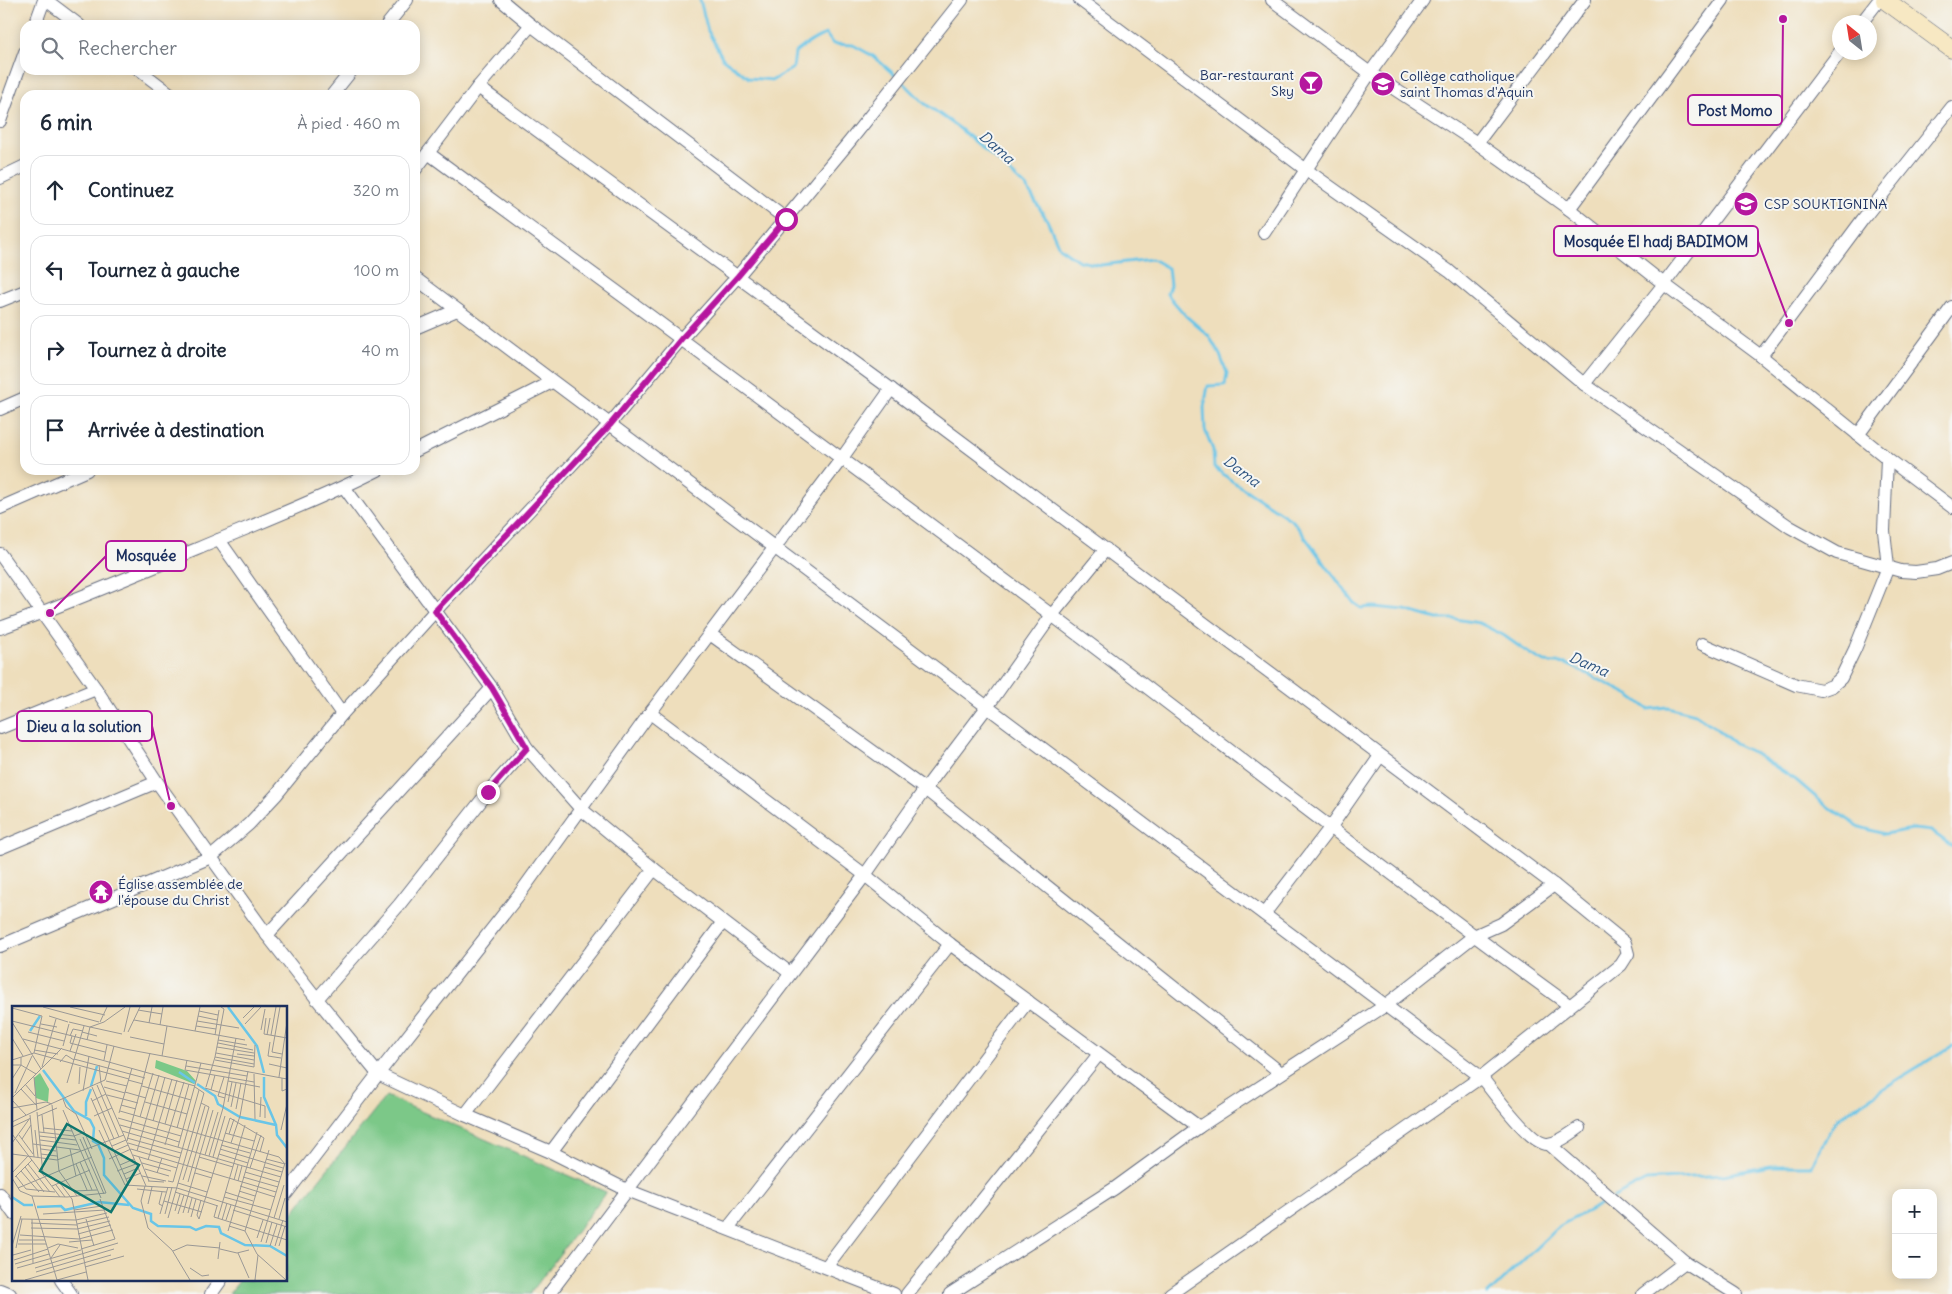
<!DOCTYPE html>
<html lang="fr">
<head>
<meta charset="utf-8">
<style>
  body { margin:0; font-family:Delius,sans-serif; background:#f2f2f3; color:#1f2937 }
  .controls { position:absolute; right:15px; bottom:15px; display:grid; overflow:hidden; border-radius:10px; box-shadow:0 2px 12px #0003 }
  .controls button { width:45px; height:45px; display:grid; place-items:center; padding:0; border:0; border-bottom:1px solid #e0e1e3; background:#fff; color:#1f2937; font:25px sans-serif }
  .compass { position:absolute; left:1832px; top:15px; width:45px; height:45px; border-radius:50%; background:#fff; box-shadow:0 2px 12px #0003; rotate:330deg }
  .stop { position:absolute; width:15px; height:15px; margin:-11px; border:4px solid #b5179e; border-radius:50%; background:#fff }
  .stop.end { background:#b5179e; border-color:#fff; box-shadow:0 1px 5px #0008 }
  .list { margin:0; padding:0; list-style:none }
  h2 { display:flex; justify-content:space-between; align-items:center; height:65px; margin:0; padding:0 20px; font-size:21px }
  h2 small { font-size:16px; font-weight:400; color:#747a83 }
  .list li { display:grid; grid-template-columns:32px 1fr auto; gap:15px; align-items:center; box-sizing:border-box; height:70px; margin:0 10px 10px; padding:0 10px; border:1px solid #e0e1e3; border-radius:15px }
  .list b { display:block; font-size:19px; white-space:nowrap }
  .list em { font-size:16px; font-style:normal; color:#747a83 }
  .icon { flex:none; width:28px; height:28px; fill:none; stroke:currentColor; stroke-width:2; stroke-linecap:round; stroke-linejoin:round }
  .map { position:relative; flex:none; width:1952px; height:1294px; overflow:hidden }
  .search { position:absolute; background:#fff; box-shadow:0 2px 12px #0003; left:20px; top:20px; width:400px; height:55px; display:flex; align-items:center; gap:12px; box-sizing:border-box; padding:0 18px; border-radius:15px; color:#747a83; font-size:19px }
  .panel { position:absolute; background:#fff; box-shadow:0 2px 12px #0003; left:20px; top:90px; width:400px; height:385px; border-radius:15px }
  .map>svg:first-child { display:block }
  .green { fill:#7bc888; stroke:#4b7c73 }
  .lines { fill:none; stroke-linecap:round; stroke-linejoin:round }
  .stream { stroke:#69c5e7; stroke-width:3 }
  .street-casing { stroke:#656c7f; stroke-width:14 }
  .secondary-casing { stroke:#656c7f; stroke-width:19 }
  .street { stroke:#fff; stroke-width:12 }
  .secondary { stroke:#f7e8c3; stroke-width:18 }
  .route { stroke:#b5179e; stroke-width:6 }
  .labels { text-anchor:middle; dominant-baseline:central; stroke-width:4; stroke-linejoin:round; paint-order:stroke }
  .poi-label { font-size:14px; fill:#1b2f5e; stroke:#f6f6f2; text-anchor:start }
  .water-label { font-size:15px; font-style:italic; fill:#2e5480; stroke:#f6f6f2 }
  .inset-river { fill:none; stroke:#69c5e7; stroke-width:2.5 }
  .inset-road { fill:none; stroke:#9a9896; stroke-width:1 }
  .view { fill:#0f766e; fill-opacity:0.15; stroke:#0f766e; stroke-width:2.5 }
  .inset-edge { fill:none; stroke:#1b2f5e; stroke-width:2.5 }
  .leader { fill:none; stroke:#b5179e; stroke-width:2 }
  .callout-dot { fill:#b5179e; stroke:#f6f6f2; stroke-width:2 }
  .callout { fill:#f6f6f2; stroke:#b5179e; stroke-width:2 }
  .callout-label { font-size:15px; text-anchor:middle; font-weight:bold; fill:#1b2f5e }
</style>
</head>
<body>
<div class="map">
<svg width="1952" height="1294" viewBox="0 0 1952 1294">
  <rect width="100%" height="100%" fill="#f6f6f2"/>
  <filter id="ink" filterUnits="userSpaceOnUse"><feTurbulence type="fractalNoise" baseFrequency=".02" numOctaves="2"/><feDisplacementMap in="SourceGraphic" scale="10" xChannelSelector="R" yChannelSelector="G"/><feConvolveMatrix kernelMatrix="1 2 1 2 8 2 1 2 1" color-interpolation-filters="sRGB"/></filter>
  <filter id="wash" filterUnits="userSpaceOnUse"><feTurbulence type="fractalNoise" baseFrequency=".0096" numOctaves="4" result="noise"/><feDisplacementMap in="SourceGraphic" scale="20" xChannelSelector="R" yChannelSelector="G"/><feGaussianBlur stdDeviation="1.12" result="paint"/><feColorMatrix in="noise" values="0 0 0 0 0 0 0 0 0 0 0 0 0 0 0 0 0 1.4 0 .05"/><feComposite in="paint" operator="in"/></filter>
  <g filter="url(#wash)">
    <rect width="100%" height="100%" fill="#eedebc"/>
    <polygon class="green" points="386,1096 606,1192 530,1294 229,1294 240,1280 286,1280 286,1221"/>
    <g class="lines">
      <g class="stream">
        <path d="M700 0 708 31 723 59 749 78 773 80 793 68 795 53C805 45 814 38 826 34L833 44 853 45 873 56 896 76"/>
        <polyline points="901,80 924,103 959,128 997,160 1027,188 1047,220 1059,247 1079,261 1101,265 1152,259 1168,268 1170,285 1167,294 1186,316 1209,336 1220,355 1227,373 1225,385 1208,386 1204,407 1205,430 1213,450 1214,467 1232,481 1293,521 1354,603 1361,608 1374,607 1405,610 1437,619 1455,619 1479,623 1503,635 1530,654 1545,662 1566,664 1590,675 1631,696 1648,709 1668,707 1695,714 1713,726 1735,744 1754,753 1796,780 1825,805 1860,827 1884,834 1913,829 1931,831 1952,846"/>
        <polyline points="1614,1197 1647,1180 1723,1175 1770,1166 1811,1166 1835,1121 1895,1081 1952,1046"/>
        <polyline points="1488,1294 1559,1226 1609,1200"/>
      </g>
    </g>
  </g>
  <g filter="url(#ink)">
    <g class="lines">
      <defs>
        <g id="street">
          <polyline points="46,0 79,25"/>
          <polyline points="501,0 531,25 786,219"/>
          <polyline points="1080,0 1305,169 1449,271 1584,384 1790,527 1837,553 1901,571 1916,572 1937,569 1952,563"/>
          <polyline points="1272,0 1370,73 1477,143 1569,209 1664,284 1761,356 1887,458 1952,507"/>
          <polyline points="1862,22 1879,0"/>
          <polyline points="35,25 44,0"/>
          <polyline points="387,25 407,0"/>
          <polyline points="139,70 172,95"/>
          <polyline points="478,87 891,389 1554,885 1625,943 1628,954 1621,965 1481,1077 1170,1294"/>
          <polyline points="332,95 352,70"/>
          <polyline points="0,121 25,52"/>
          <polyline points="1477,143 1585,0"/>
          <path d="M428 153C636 305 843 458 1049 613 1223 744 1393 878 1569 1005"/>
          <polyline points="415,170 478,87 531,25"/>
          <polyline points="0,178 25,166"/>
          <polyline points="1569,209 1723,0"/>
          <polyline points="1264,233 1370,73 1423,0"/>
          <path d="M415 278 1481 1077C1493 1091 1531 1146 1548 1144 1559 1143 1570 1134 1579 1128"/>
          <polyline points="0,301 25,291"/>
          <polyline points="415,328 457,310"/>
          <polyline points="1761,356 1863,219 1952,107"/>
          <polyline points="1584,384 1664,284 1840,52"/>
          <polyline points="0,409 25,398"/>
          <polyline points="1858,435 1952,307"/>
          <polyline points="415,451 552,382"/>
          <polyline points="344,487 492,688 527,748 581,809 654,869 790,973"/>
          <polyline points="0,508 87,470"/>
          <polyline points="219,540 342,714"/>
          <polyline points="0,554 96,689 157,782 267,935 317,999 378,1074 465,1115 551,1152 627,1190 894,1294"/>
          <path d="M0 628C67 604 132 576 197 549 258 523 319 500 378 470"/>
          <polyline points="710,634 925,789 1281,1073"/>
          <polyline points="1702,644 1796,685 1821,690 1832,686 1841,678 1855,649 1888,567 1884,531 1887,458"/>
          <polyline points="650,713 865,875 950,944 1199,1127"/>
          <polyline points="0,728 96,689"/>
          <polyline points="0,848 157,782"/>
          <polyline points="1264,914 1330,828 1380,756"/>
          <polyline points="267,935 492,688"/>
          <polyline points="0,946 211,857 249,824 276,795 342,714 435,611 609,425 682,338 738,276 850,141 962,0"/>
          <polyline points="317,999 399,905 488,792 527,748"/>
          <polyline points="465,1115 654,869"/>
          <polyline points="1549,1144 1685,1262 1736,1294"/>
          <polyline points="551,1152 723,922"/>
          <polyline points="0,1194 14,1214"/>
          <polyline points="286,1194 378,1074 521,892 650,713 842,458 891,389"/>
          <polyline points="728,1228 950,944"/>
          <polyline points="826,1267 1028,1001"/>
          <polyline points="61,1280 71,1294"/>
          <polyline points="0,1290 10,1294"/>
          <polyline points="211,1294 221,1280"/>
          <polyline points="549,1294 865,875 925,789 987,707 1052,615 1106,549"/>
          <polyline points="907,1294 1099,1054"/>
          <polyline points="950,1294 1115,1188 1199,1127 1386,1005 1474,936 1501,924 1554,885"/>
          <polyline points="1643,1294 1685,1262"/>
        </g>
        <polyline id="secondary" points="1885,0 1952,49"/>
      </defs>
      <use href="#street" class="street-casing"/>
      <use href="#secondary" class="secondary-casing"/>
      <use href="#street" class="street"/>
      <use href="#secondary" class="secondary"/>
    </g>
  </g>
  <g class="lines" filter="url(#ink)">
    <polyline class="route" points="488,792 527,748 492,688 435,611 610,425 682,338 738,276 786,219"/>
  </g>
  <defs>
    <symbol id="bar-disc" viewBox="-11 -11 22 22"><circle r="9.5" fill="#b5179e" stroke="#f6f6f2"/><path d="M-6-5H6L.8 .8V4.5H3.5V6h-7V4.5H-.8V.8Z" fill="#fff"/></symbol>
    <symbol id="university-disc" viewBox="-11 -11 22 22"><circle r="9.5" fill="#b5179e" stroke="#f6f6f2"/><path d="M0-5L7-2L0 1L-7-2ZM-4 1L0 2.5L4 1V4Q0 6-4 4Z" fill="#fff"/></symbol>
    <symbol id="school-disc" viewBox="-11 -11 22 22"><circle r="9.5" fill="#b5179e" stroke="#f6f6f2"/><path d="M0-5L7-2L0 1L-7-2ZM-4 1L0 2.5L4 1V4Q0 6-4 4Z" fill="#fff"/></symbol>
    <symbol id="temple-disc" viewBox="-11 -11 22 22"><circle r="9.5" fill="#b5179e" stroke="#f6f6f2"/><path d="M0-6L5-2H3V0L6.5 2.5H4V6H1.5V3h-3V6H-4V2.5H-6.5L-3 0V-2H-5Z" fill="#fff"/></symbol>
  </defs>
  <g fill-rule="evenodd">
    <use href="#bar-disc" x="1297" y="69" width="28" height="28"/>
    <use href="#university-disc" x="1369" y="70" width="28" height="28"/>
    <use href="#school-disc" x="1732" y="190" width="28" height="28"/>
    <use href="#temple-disc" x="87" y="878" width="28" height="28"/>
  </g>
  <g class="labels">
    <g class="poi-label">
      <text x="1294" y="75" text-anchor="end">Bar-restaurant<tspan x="1294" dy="16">Sky</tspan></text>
      <text x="1400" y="76">Collège catholique<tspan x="1400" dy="16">saint Thomas d'Aquin</tspan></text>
      <text x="1764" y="204">CSP SOUKTIGNINA</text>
      <text x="118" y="884">Église assemblée de<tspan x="118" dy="16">l'épouse du Christ</tspan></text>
    </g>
    <g class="water-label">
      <text transform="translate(997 147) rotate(41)">Dama</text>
      <text transform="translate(1242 471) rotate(37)">Dama</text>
      <text transform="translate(1589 664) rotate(23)">Dama</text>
    </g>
  </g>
  <g transform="translate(12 1006)">
    <rect width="275" height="275" fill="#eedebc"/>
    <path d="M144 54 175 65 184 75 182 78 143 62ZM28 67 37 83 36 96 24 92 22 72Z" fill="#7bc888"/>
    <path class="inset-river" d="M216 1 245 40 252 67M18 25 28 10M31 64 62 105 78 114 82 122 81 135 86 138 92 152V169L121 202 139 208V215L146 220 178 221 184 224 194 220 207 221 209 227 233 239 258 240 275 250M167 66 183 77M252 71V91L264 119M185 78 203 90 206 98 228 111 264 119 265 129 275 142M79 80 85 60M74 110V96L79 83M0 191 12 199H21M25 201 49 200 53 204 87 196 117 199"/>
    <path class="inset-road" d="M31 1 87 16M58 1 93 9M268 1 260 46 270 48M0 2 30 10M126 4 150 8M187 5 206 9M37 10 56 16M186 10 205 14M231 12 242 1M254 12 252 28 275 32M122 14 233 34M0 15 113 43 275 73M185 15 227 22M0 16 29 63M57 16 78 21 92 16 113 1M88 16 95 1M137 17 140 1M29 18 45 21M233 18 249 1M148 19 151 1M184 20 204 23M249 24 253 3M183 25 188 1M16 26 52 35M70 26 85 30M112 26 118 1M116 26 128 1M203 29 207 4M255 29 258 12M259 29 264 1M58 30 61 23 71 25M60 30 58 37 93 46M118 31 152 38M0 32 11 50M11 33 49 43M75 34 78 21 110 28M206 34 235 39M258 36 256 50 269 52M206 37 241 44M51 40 57 18M205 41 242 47M50 43 183 80M22 44 46 48M58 45 64 28M22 47 30 10M204 47 242 54M225 48 242 50M150 50 155 20M203 51 242 58M62 53 118 68M0 54 22 47 117 73M92 54 95 39M175 54 173 64 242 76M203 54 242 61 243 39M48 56 54 49 62 54M257 58 275 62M0 59H9L24 68M87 59 89 77M174 60 235 70M30 61 44 13M118 68 133 72M242 68 243 113M22 71 25 104 93 74 102 40M212 71 206 90 213 92M267 71 275 16M270 72V85L275 83M0 73 9 59V51M116 74 131 78M94 75 115 80M216 75 248 81M55 77 72 20M89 77 134 180M13 78 23 90M67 78 68 61M85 79 107 131M130 80 179 94M80 81 102 133M92 81 113 87M194 81 203 51 212 3 209 1M193 82 253 100V112M9 83 24 99M199 84 203 69M71 85 77 50M113 86 134 92M3 87 20 50M95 89 111 93M0 92 50 42M79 92 117 180M51 93 54 101 64 108 80 143M111 93 126 97M0 94 14 109M80 95 94 88M133 96 175 108M216 96 220 76M40 99 47 165 65 190M109 99 124 103M219 101 224 77M0 102 34 96 40 98M224 103 229 77M51 104 89 192M108 105 267 151 273 158M25 106 31 168M107 107 120 62M18 109 22 151M30 109 32 127M26 110 45 102M82 110 100 102M128 111 141 67M248 111 249 91M106 112 169 130M141 115 153 71M0 116 25 104M153 118 165 74M108 119 155 132 172 76M0 121 17 113M31 122 60 125M165 122 177 78M23 124 26 151M87 124 113 179 165 182 275 216M269 124 275 98M110 125 269 171M27 126 62 130 73 126M213 127 242 135M0 128 48 191M217 128 222 113M7 129 21 148M27 130 64 134M115 132 169 147M10 133 19 119M68 133 92 188M28 134 65 139M115 135 138 47M0 137 18 112M116 137 168 152M219 137 228 110 236 65M21 138 68 144M153 139 155 132 167 136M209 139 238 147M100 140 114 134M166 141 189 57M29 143 44 145M58 143 64 170M208 143 271 162M257 144 233 225 245 248 274 274M102 145 116 139M125 145 147 69M180 145 193 100M0 148 45 154 112 129M29 148 45 150M207 148 236 157M121 149 165 162M193 149 206 106M197 150 211 102 224 32M127 151 137 175M187 151 221 161M201 151 213 110M97 153 119 143 264 186M254 153 273 158M136 154 160 73M68 156 80 184M130 157 159 165M16 158 38 186M64 158 75 184M108 159 122 153M13 161 32 186M252 161 270 166M238 162 249 129M133 163 157 170M9 165 27 186M105 165 124 158M233 166 267 176M0 167 16 150M145 167 150 152M183 167 200 172M112 168 126 162M4 170 14 183 43 186M130 170 154 175M3 171 20 154M231 171 266 181M0 172 8 185 20 190 55 191 94 187 71 131M114 173 129 167M171 174 180 145M222 174 226 159M136 175 152 176M156 175 161 176 187 84M226 175 230 160M176 176 197 101 189 97M48 177 60 193 76 274M166 177 195 186M44 179 53 191M40 180 78 164M133 180 129 195 136 222 160 244 178 274M228 180 263 191M6 182 80 151M125 183 154 186M62 185 85 184M227 185 243 190M150 186 147 198 151 200M163 186 206 200M213 186 241 195M20 190 45 274 74 266M212 191 259 204M152 195 190 206M136 198 140 181M205 200 202 211 275 234M62 204 90 200M221 204 275 221M163 205 168 188M171 207 201 104M176 207 180 192M31 208 93 204M148 208 156 181M153 208 160 181M166 208 172 189M179 211 184 193M156 212 192 87 183 81M206 212 233 119M262 212 272 179M8 213 64 214 95 207M20 213 21 257M74 213 82 240M187 213 218 112 252 132 248 146M187 213 185 209 189 194M267 213 273 192M210 214 215 197M214 214 219 199M19 217 65 219M65 218 97 211M217 220 233 225M19 222 65 223 98 215M216 225 245 126M66 228 99 219M8 229 67 233 101 224M245 232 251 214M7 234H33M57 236 80 234M249 236 273 157M254 237 260 216M6 238H34M0 240 9 210M258 240 265 218M263 240 271 214M267 240 273 220M4 242 10 213M36 242 46 238 66 242M69 243 103 233 88 193M208 243 225 247 237 244M161 245 175 239 208 242M226 247 237 272M1 249 19 244M39 252 48 239M206 253 208 236M2 254 36 243M3 258 37 248M73 261 112 250M5 262 69 244M23 262 106 237M178 262 190 270 197 269M24 266 102 243M13 274 99 249M243 274 246 249"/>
    <path class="view" d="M55 118 127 159 99 206 28 165Z"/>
    <rect width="275" height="275" class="inset-edge"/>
  </g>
  <path class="leader" d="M1783 19L1782 110M1789 323L1758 241M50 613L106 556M171 806L152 726"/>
  <g class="callout-dot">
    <circle cx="1783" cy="19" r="5"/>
    <circle cx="1789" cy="323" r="5"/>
    <circle cx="50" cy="613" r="5"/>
    <circle cx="171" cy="806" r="5"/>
  </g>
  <g class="callout">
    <rect x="1688" y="95" width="94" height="30" rx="5"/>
    <rect x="1554" y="226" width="204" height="30" rx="5"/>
    <rect x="106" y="541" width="80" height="30" rx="5"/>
    <rect x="17" y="711" width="135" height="30" rx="5"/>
  </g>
  <g class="callout-label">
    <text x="1735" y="116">Post Momo</text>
    <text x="1656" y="247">Mosquée El hadj BADIMOM</text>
    <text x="146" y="561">Mosquée</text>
    <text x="84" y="732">Dieu a la solution</text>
  </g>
</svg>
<div class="controls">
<button>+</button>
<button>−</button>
</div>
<svg class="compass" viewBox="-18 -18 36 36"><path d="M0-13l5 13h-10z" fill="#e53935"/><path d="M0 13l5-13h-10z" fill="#747a83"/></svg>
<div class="stop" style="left:786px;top:219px"></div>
<div class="stop end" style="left:488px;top:792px"></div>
<div class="search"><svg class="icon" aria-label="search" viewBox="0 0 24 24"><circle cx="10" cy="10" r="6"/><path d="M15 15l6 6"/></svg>Rechercher</div>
<section class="panel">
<h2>6 min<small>À pied · 460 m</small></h2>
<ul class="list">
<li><svg class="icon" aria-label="ahead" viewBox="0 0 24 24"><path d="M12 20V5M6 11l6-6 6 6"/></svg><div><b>Continuez</b></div><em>320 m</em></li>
<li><svg class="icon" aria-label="left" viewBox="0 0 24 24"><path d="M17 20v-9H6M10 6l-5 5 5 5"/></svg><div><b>Tournez à gauche</b></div><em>100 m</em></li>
<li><svg class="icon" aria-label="right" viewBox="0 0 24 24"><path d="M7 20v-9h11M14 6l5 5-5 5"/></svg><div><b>Tournez à droite</b></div><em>40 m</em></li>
<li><svg class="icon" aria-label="arrive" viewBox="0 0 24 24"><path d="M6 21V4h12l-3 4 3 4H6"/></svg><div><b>Arrivée à destination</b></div></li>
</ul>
</section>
</div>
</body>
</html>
